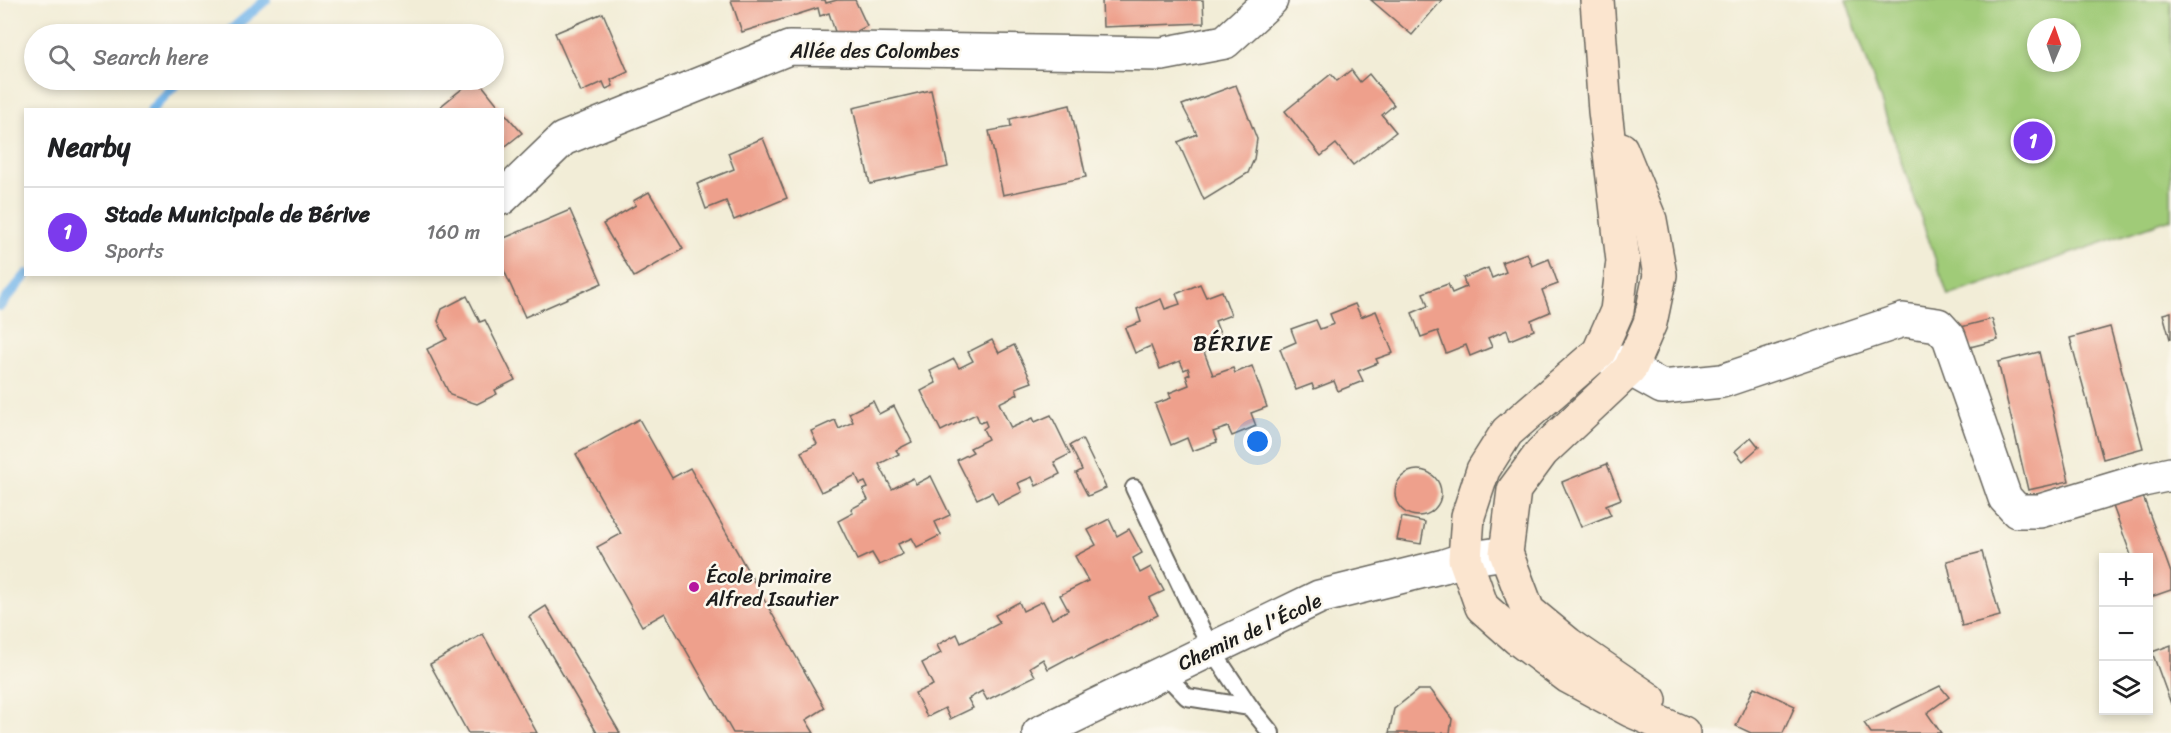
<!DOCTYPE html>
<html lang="en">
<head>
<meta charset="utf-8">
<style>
  body { margin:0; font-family:Sriracha,sans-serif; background:#f6f6f6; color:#202124 }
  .controls { position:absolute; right:18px; bottom:18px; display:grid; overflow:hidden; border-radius:0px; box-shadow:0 3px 9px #0003 }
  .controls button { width:54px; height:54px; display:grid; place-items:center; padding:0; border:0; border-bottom:2px solid #e0e0e0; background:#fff; color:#202124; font:30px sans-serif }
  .compass { position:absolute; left:2027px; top:18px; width:54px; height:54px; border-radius:50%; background:#fff; box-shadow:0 3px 9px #0003; rotate:2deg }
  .you { position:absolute; left:1258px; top:442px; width:21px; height:21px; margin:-15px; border:4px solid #fff; border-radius:50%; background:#1a73e8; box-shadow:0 0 0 9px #1a73e833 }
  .badge { display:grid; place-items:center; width:39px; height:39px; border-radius:50%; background:#7c3aed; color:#fff; font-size:20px; font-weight:700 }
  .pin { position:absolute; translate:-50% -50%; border:3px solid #fff; box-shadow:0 2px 6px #0006 }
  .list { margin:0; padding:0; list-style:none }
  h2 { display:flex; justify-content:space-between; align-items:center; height:78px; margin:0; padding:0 24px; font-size:26px }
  h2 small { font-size:20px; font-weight:400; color:#757577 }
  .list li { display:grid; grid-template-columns:39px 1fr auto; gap:18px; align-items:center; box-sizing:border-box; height:90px; padding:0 24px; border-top:2px solid #e0e0e0 }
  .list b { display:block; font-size:22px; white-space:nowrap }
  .list p { margin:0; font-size:20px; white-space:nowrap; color:#757577 }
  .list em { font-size:20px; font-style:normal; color:#757577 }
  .icon { flex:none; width:33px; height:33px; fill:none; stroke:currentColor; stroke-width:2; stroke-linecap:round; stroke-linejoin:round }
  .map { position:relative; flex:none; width:2171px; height:733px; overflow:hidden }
  .search { position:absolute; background:#fff; box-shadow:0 3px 9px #0003; left:24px; top:24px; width:480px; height:66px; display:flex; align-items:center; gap:15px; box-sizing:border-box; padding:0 21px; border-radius:33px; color:#757577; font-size:22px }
  .panel { position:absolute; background:#fff; box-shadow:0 3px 9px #0003; left:24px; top:108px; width:480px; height:168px; border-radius:0px }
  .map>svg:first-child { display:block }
  .green { fill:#a0cb78; stroke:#5e744a; stroke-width:1.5; fill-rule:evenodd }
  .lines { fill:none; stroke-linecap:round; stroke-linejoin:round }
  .stream { stroke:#77b7eb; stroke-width:10 }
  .building { fill:#eea08c }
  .lane-casing { stroke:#67655d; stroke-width:20 }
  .street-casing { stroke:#67655d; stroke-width:36 }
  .secondary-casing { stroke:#67655d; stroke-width:36 }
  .lane { stroke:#fff; stroke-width:16 }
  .street { stroke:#fff; stroke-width:33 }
  .secondary { stroke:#fbe5cf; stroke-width:33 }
  .poi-dot { fill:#b5179e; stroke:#fbf7ec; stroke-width:2 }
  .labels { text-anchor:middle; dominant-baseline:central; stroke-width:5; stroke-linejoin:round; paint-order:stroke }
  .street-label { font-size:20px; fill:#1c1c1c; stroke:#fbf7ec }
  .poi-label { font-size:20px; fill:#1c1c1c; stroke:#fbf7ec; text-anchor:start }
  .quarter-label { font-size:22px; letter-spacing:1.5px; fill:#1c1c1c; stroke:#fbf7ec }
</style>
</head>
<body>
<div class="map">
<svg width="2171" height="733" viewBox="0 0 2171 733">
  <rect width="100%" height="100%" fill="#fbf7ec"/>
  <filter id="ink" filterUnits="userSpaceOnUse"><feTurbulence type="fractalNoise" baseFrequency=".0167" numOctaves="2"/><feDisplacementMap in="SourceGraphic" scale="12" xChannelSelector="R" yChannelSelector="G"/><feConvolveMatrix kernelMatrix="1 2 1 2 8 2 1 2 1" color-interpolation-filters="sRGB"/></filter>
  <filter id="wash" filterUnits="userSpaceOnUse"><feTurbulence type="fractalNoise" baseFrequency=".008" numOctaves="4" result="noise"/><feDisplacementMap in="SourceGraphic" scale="24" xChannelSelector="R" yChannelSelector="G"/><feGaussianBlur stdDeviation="1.35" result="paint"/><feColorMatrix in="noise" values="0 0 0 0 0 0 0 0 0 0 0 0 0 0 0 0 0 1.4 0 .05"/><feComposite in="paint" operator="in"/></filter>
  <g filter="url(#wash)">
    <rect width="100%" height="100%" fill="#f2edd7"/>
    <path class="green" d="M1846 0H2171V219L1948 296ZM2036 27H2072V63H2036Z"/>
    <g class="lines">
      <g class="stream">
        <polyline points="226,34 266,0"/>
        <polyline points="151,110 180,80"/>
        <polyline points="0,306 27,274"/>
      </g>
    </g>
    <g id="blocks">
      <g class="building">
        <polygon points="731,0 825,0 826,3 837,0 855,0 867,26 838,41 829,13 820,16 818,8 742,32"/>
        <polygon points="1102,0 1203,0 1204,23 1103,27"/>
        <polygon points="1371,0 1442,0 1412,35"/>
        <polygon points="603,13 628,72 611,80 613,86 606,89 603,82 581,92 555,33"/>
        <polygon points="1351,70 1360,82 1369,74 1394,105 1382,115 1396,132 1353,165 1336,144 1321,156 1285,111 1331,74 1337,81"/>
        <polygon points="473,80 478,80 502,110 444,110 441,106"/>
        <polygon points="1236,85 1257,139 1254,159 1248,173 1204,200 1178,142 1197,134 1182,105"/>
        <polygon points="931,90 948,167 870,184 853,108"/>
        <polygon points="1070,105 1086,177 1003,195 989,131 1011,127 1010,119"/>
        <polygon points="502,110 522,133 502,149"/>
        <polygon points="763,138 787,198 734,220 726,201 706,209 697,184 734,169 728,153"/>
        <polygon points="649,192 683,249 634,277 603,224 636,205 633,201"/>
        <polygon points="570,210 602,283 525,317 502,266 502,239"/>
        <polygon points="1527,253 1532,266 1549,259 1558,284 1542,290 1550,312 1531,320 1534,330 1510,340 1507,330 1488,338 1492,347 1470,356 1466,345 1446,353 1438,331 1421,337 1412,313 1428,306 1423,293 1448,284 1452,293 1466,287 1463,278 1488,268 1492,278 1506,272 1502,262"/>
        <polygon points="1200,284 1206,297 1222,291 1231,315 1215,321 1224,344 1204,352 1213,375 1233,368 1235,373 1252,366 1267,407 1251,413 1256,426 1232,436 1228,427 1213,432 1217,442 1192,451 1187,438 1171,445 1155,404 1171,398 1169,393 1189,385 1186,376 1190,374 1188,368 1184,370 1180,361 1160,369 1151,346 1135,353 1125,328 1141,322 1137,309 1161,299 1165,309 1180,304 1176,294"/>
        <polygon points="467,296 480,322 485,320 515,380 495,390 497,394 477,404 450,395 427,349 447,339 438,321 442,309"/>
        <polygon points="1355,304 1361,317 1376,311 1393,353 1376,359 1378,363 1358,371 1363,381 1338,391 1334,381 1314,389 1312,384 1296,390 1280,349 1296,342 1291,329 1316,320 1320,329 1334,324 1330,314"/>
        <polygon points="2171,312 2171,339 2170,339 2163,314"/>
        <polygon points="1992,319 1998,340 1966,348 1961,327"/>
        <polygon points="2110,327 2143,448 2103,459 2070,338"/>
        <polygon points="992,340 999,353 1014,345 1032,382 1016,388 1018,394 999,403 1011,428 1033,418 1035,422 1051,415 1070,454 1054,462 1060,474 1036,486 1032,477 1018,483 1022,492 998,504 992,492 977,499 957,460 973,452 970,448 988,439 983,429 987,426 985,421 980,423 976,414 941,431 921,391 936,383 930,371 954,359 959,368 973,361 968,352"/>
        <polygon points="2039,352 2069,481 2028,490 1998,362"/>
        <polygon points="873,401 879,414 894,406 912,442 896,450 899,454 879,464 892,489 913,478 916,484 931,476 950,515 935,522 941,535 917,547 912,538 898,544 903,554 879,565 872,553 857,560 838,521 853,513 851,509 868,500 863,490 868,488 865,482 860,484 856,475 821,492 801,452 817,444 811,431 835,420 839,429 853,422 849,413"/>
        <polygon points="639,419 672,478 690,468 825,708 806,720 814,733 733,733 665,613 642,626 597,547 621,534 576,454"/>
        <polygon points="1751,437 1759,447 1743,461 1735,451"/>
        <polygon points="1082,439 1106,488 1088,496 1076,473 1082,470 1070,445"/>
        <polygon points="1607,464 1621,499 1606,505 1611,515 1581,527 1562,482"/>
        <circle cx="1418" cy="493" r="23"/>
        <polygon points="2140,488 2171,573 2171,590 2148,598 2148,558 2132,558 2110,498"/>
        <polygon points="1402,517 1425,522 1421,544 1397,540"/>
        <polygon points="1109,519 1117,536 1129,529 1142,553 1133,558 1140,573 1151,567 1164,591 1149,598 1158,615 1073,658 1072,656 1048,669 1043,659 1030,667 1035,676 987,700 982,691 968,699 973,708 950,719 945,708 927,717 915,693 933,685 922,663 941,653 937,645 957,634 961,643 1000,623 995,615 1019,602 1023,611 1043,601 1052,619 1068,610 1060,595 1088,581 1075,556 1096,545 1088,530"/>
        <polygon points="1982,552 2000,616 1962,626 1947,561"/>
        <polygon points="546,606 620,733 597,733 529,617"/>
        <polygon points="483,634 537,733 468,733 430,664"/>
        <polygon points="2171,645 2171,704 2152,652"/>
        <polygon points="1940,686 1949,697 1927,713 1941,733 1871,733 1864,723"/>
        <polygon points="1754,687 1795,706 1783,733 1751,733 1736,726"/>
        <polygon points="1418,690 1431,690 1452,719 1450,733 1389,733 1394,709"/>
      </g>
    </g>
  </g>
  <g filter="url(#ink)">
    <use href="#blocks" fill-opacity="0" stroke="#67655d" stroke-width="1.5"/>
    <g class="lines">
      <defs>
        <g id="lane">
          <polyline points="1134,488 1211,649 1250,707 1271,733"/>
          <polyline points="1163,672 1187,697 1250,707"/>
        </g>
        <g id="street">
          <polyline points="502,198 563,139 789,48 1162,54 1225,42 1271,0"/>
          <polyline points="1599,352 1662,387 1722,381 1903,320 1938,325 1949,337 2005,498 2017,511 2040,511 2143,480 2171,474"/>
          <polyline points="1039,733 1319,597 1444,566 1465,559 1506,553"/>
        </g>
        <g id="secondary">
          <polyline points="1597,0 1605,111 1623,261 1617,311 1599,352 1507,432 1483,470 1468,516 1465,559 1482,607 1517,638 1569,677 1630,710 1683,733"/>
          <polyline points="1621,149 1650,220 1660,275 1650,323 1630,369 1542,452 1514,490 1506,553 1528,611 1568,644 1650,700"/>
        </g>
      </defs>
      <use href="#lane" class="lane-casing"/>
      <use href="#street" class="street-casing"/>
      <use href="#secondary" class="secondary-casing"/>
      <use href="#lane" class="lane"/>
      <use href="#street" class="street"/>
      <use href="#secondary" class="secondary"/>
    </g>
  </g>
  <circle class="poi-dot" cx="694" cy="587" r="6"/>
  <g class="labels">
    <g class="street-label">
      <text x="875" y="51">Allée des Colombes</text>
      <text transform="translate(1250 632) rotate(-25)">Chemin de l'École</text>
    </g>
    <g class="poi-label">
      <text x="706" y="576">École primaire<tspan x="706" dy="23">Alfred Isautier</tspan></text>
    </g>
    <g class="quarter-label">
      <text x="1233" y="343">BÉRIVE</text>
    </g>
  </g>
</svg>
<div class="controls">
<button>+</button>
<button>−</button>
<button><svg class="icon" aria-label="layers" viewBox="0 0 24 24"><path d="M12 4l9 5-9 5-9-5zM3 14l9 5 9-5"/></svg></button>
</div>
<svg class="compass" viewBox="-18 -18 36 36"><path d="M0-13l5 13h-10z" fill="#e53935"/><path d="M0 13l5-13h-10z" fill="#757577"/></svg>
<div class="you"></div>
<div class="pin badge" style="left:2033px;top:141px">1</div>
<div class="search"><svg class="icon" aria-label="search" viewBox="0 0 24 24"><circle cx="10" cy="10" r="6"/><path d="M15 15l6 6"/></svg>Search here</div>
<section class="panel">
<h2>Nearby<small></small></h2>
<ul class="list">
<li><span class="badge">1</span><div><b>Stade Municipale de Bérive</b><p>Sports</p></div><em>160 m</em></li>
</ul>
</section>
</div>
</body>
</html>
